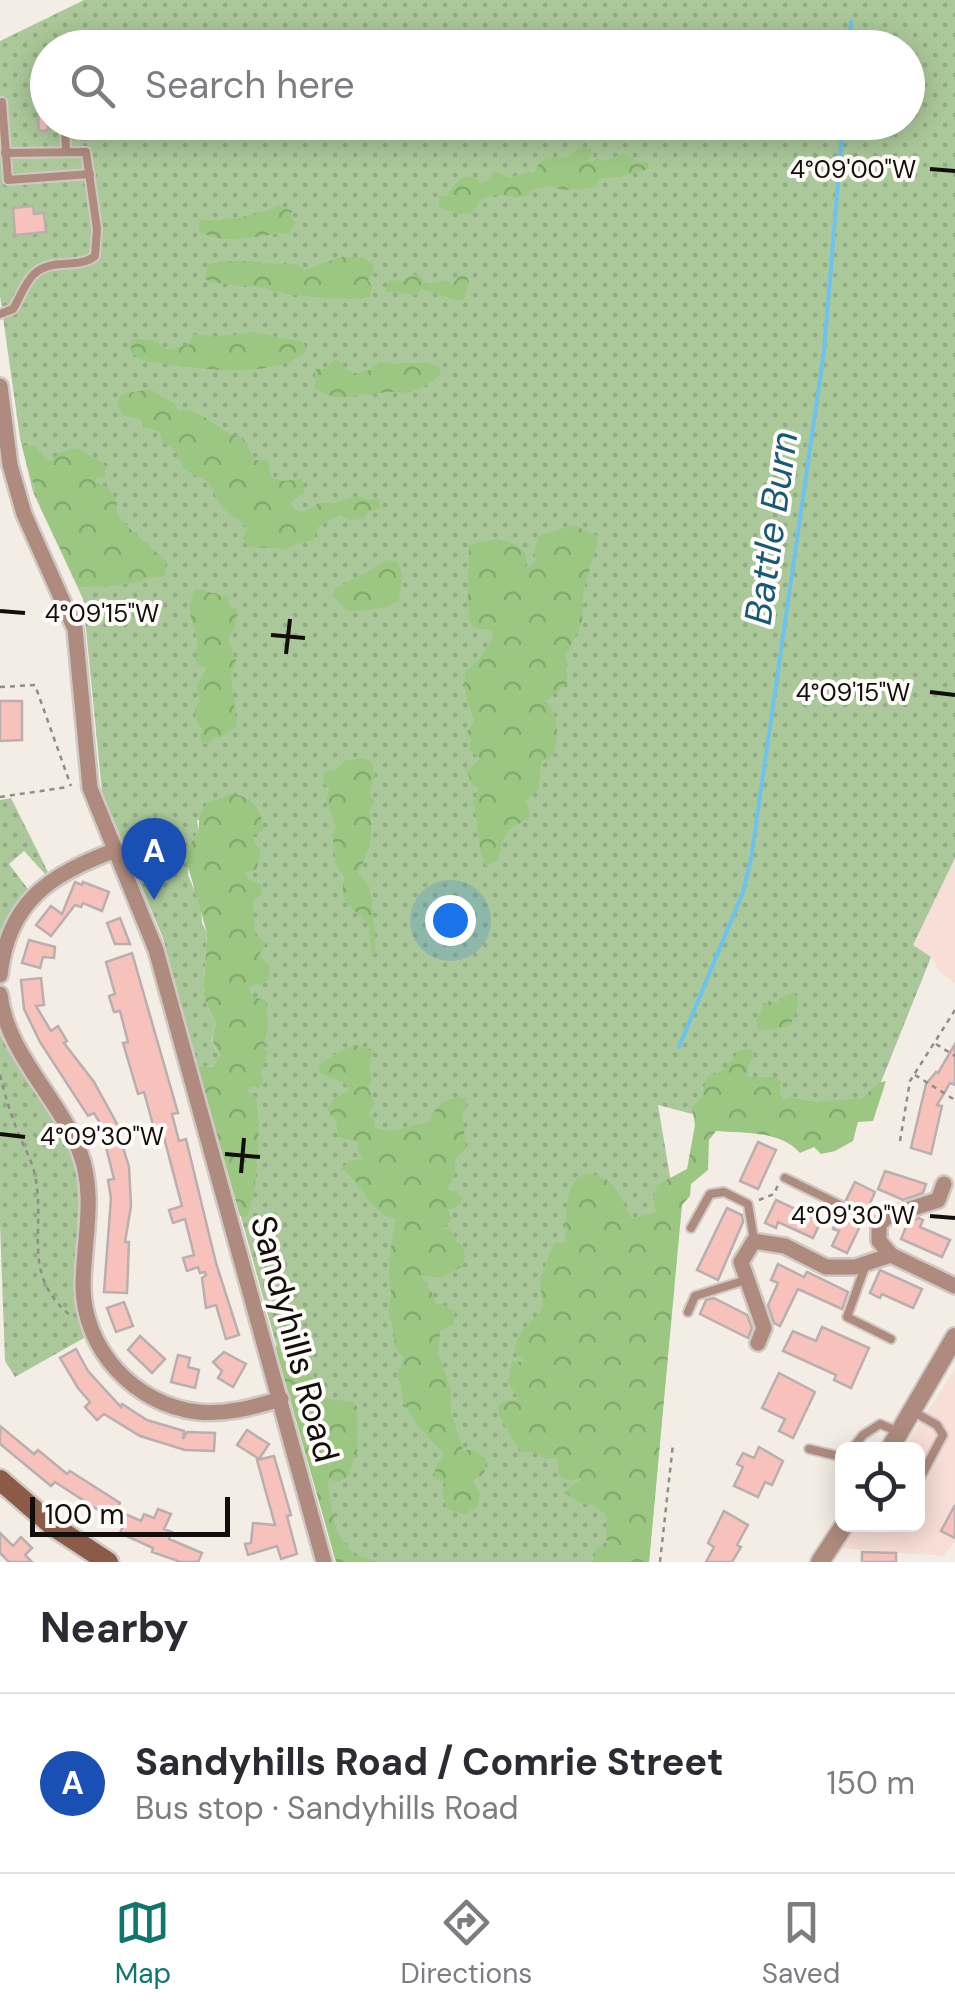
<!DOCTYPE html>
<html lang="en">
<head>
<meta charset="utf-8">
<style>
  body { margin:0; font-family:"DM Sans",sans-serif; background:#f7f7f7; color:#2b2b33 }
  .controls { position:absolute; right:30px; bottom:30px; display:grid; overflow:hidden; border-radius:15px; box-shadow:0 5px 25px #0003 }
  .controls button { width:90px; height:90px; display:grid; place-items:center; padding:0; border:0; border-bottom:2px solid #e1e1e2; background:#fff; color:#2b2b33; font:50px sans-serif }
  .scale { position:absolute; left:30px; bottom:25px; width:200px; box-sizing:border-box; padding-left:10px; border:5px solid #110e0c; border-top:0; font-size:28px; line-height:35px; white-space:nowrap; color:#110e0c; -webkit-text-stroke:8px #fefbf8; paint-order:stroke }
  .you { position:absolute; left:450px; top:920px; width:35px; height:35px; margin:-25px; border:8px solid #fff; border-radius:50%; background:#1a73e8; box-shadow:0 0 0 15px #1a73e833 }
  .badge { display:grid; place-items:center; width:65px; height:65px; border-radius:50%; background:#0f766e; color:#fff; font-size:32px; font-weight:700 }
  .pin { position:absolute; translate:-50% -82px; filter:drop-shadow(0 2px 5px #0008) }
  .pin::after { content:''; position:absolute; top:52px; width:35px; height:30px; background:inherit; clip-path:polygon(0 0,100% 0,50% 100%) }
  .list { margin:0; padding:0; list-style:none }
  h2 { display:flex; justify-content:space-between; align-items:center; height:130px; margin:0; padding:0 40px; font-size:42px }
  h2 small { font-size:32px; font-weight:400; color:#7c7c81 }
  .list li { display:grid; grid-template-columns:65px 1fr auto; gap:30px; align-items:center; box-sizing:border-box; height:180px; padding:0 40px; border-top:2px solid #e1e1e2 }
  .list b { display:block; font-size:38px; white-space:nowrap }
  .list p { margin:0; font-size:32px; white-space:nowrap; color:#7c7c81 }
  .list em { font-size:32px; font-style:normal; color:#7c7c81 }
  .icon { flex:none; width:55px; height:55px; fill:none; stroke:currentColor; stroke-width:2; stroke-linecap:round; stroke-linejoin:round }
  .map { position:relative; flex:none; width:955px; height:1562px; overflow:hidden }
  .search { position:absolute; background:#fff; box-shadow:0 5px 25px #0003; left:30px; right:30px; top:30px; height:110px; display:flex; align-items:center; gap:25px; box-sizing:border-box; padding:0 35px; border-radius:55px; color:#7c7c81; font-size:38px }
  .sheet { height:310px; background:#fff }
  nav { display:flex; justify-content:space-around; align-items:center; box-sizing:border-box; height:140px; border-top:2px solid #e1e1e2; background:#fff; font-size:28px; color:#7c7c81 }
  nav a { display:grid; justify-items:center; gap:5px }
  nav .on { color:#0f766e }
  .map>svg:first-child { display:block }
  .commercial { fill:#f7ded6 }
  .grass { fill:url(#grass-dots); fill-rule:evenodd }
  .forest { fill:url(#forest-crowns) }
  .lines { fill:none; stroke-linecap:round; stroke-linejoin:round }
  .stream { stroke:#6cc3ee; stroke-width:4 }
  .building { fill:#f8c2bc; stroke:#b9afae; stroke-width:2.5 }
  .service-casing { stroke:#d0c9c3; stroke-width:12 }
  .minor-casing { stroke:#d0c9c3; stroke-width:20 }
  .tertiary-casing { stroke:#d0c9c3; stroke-width:22 }
  .secondary-casing { stroke:#d0c9c3; stroke-width:25 }
  .path { stroke:#918c87; stroke-width:2.5; stroke-dasharray:5 5; stroke-linecap:butt }
  .service { stroke:#ae8b7e; stroke-width:8 }
  .minor { stroke:#ae8b7e; stroke-width:15 }
  .tertiary { stroke:#ae8b7e; stroke-width:18 }
  .secondary { stroke:#8c5b48; stroke-width:20 }
  .ticks { fill:none; stroke:#110e0c; stroke-width:4 }
  .labels { text-anchor:middle; dominant-baseline:central; stroke-width:8; stroke-linejoin:round; paint-order:stroke }
  .street-label { font-size:35px; fill:#110e0c; stroke:#fefbf8 }
  .water-label { font-size:38px; font-style:italic; fill:#165a77; stroke:#fefbf8 }
  .ticks-label { font-size:25px; text-anchor:middle; fill:#110e0c; stroke:#fefbf8; stroke-width:8; stroke-linejoin:round; paint-order:stroke }
</style>
</head>
<body>
<div class="map">
<svg width="955" height="1562" viewBox="0 0 955 1562">
  <defs>
    <pattern id="grass-dots" width="8" height="8" patternUnits="userSpaceOnUse" patternTransform="scale(2.5)"><rect width="8" height="8" fill="#abc89a"/><path d="M2 2h.1M6 6h.1" fill="none" stroke="#92ab84" stroke-width="1.8" stroke-linecap="round"/></pattern>
    <pattern id="forest-crowns" width="20" height="18" patternUnits="userSpaceOnUse" patternTransform="scale(2.5)"><rect width="20" height="18" fill="#9bc783"/><path d="M2 6a3 3 0 1 1 6 0M12 15a3 3 0 1 1 6 0" fill="none" stroke="#84aa70"/></pattern>
  </defs>
  <rect width="100%" height="100%" fill="#f4ede6"/>
  <g class="commercial">
    <polygon points="955,858 955,983 940,972 931,957 912,945"/>
    <polygon points="955,1369 955,1542 943,1556 838,1548 854,1525 918,1524 918,1450 903,1449"/>
  </g>
  <g class="grass">
    <path d="M84 0H955V858L913 945 931 957 871 1107 738 1126 658 1105 679 1230 649 1562H336L236 1199 207 812 197 821 199 830 190 844 188 875 201 906 202 923 207 933 203 996 216 1024C211 1038 210 1045 222 1056L213 1067 197 1065 163 938 102 792 83 599 33 492 20 438 0 296V41ZM48 48H908V122H48Z"/>
    <polygon points="11,798 48,872 45,874 24,851 9,864 28,889 10,913 0,935 0,800"/>
    <path d="M0 1034C21 1082 65 1116 76 1169 87 1226 65 1282 84 1338L15 1377 5 1361 0 1223Z"/>
  </g>
  <g class="forest">
    <path d="M581 147 591 148V156L587 161 593 162 596 158 605 161 623 153 637 162H648L649 169 620 177 601 178 594 188 562 190 552 186 534 189 524 197 492 195 480 200 472 213 457 214 439 207V195L447 197C454 185 460 173 476 178L483 185 493 173 499 172 509 178 528 172 535 174C538 156 551 156 567 158Z"/>
    <path d="M278 205 292 211 291 217 295 222 290 233C262 233 226 248 199 231V223L202 220C219 222 264 215 278 205Z"/>
    <path d="M341 257H361L373 264V274L368 280 372 286 370 296C360 303 300 295 284 294L282 291 277 293 266 288 209 282 205 278 209 264C243 257 263 265 297 264L304 270Z"/>
    <polygon points="414,274 420,276 426,284 446,280 452,285 460,275 467,276 469,282 464,299 458,301 422,289 416,295 385,291 390,280 402,281"/>
    <path d="M251 332 303 342 307 351C276 377 214 371 174 365 163 364 140 363 132 353 131 351 131 340 131 339 138 339 150 340 156 342 164 345 161 350 172 349 177 348 182 345 188 346L193 334 217 337Z"/>
    <path d="M335 360 341 362 345 369 354 374 370 370 380 362C400 367 422 358 441 368L440 374C435 381 417 391 408 393 383 389 362 398 337 397 330 397 321 391 315 389V369H324Z"/>
    <path d="M150 389 175 404 178 411C203 406 220 435 243 438L255 460H267L271 477 283 481 303 479 304 492 290 503 295 510 304 512 319 503H334L357 496 370 500 378 497 380 508 368 512 363 519 350 520 339 515 319 526 313 540 293 545 288 549 248 547 242 538 248 529 219 503 208 482 185 470 174 449 162 442 160 432 145 427 140 419 122 415 117 403 122 394Z"/>
    <path d="M22 446H34L51 462 59 453 76 448 106 464 105 478 97 477 95 482C110 487 120 497 116 513 130 531 150 546 166 561L165 576 144 578 142 581C121 586 101 587 79 587L41 509Z"/>
    <path d="M574 525 597 536 598 541 583 593 582 622 566 656 567 683 544 703 550 705C559 721 560 745 549 760H542L538 790 526 800 530 816C522 823 507 828 504 837 501 845 502 852 497 861L486 866C476 846 480 823 473 803L479 788 472 785 467 771 480 759 469 749 471 740 467 732 475 720C468 707 463 687 465 672L478 661 494 636 491 629H478L470 623C466 596 469 571 469 545 490 538 509 536 526 553V570L536 560 534 553 538 536Z"/>
    <path d="M387 560 397 562 402 573 399 601C389 608 360 612 347 611L333 595 334 589C353 580 369 570 387 560Z"/>
    <path d="M196 589 228 597 229 606 237 609 236 626 228 639 236 660 231 677 237 726 222 737H214L207 744H202L200 735 203 729C195 724 192 708 200 701L196 686 207 669 196 664C196 656 198 645 197 638 192 620 184 607 196 589Z"/>
    <path d="M362 758 371 762 375 774 370 792 375 802 369 811C375 833 370 855 356 874 358 875 367 882 368 884 372 890 377 949 375 955L371 951 369 926C356 905 336 910 345 877L336 866 332 833 336 828 326 799 330 788 323 784 324 772 337 769 344 761Z"/>
    <path d="M231 794C251 795 264 811 263 831L253 835 254 843 261 850 257 869 246 872 248 879 260 884 262 890 260 896 253 900 255 935 266 943 259 955 270 967 267 980 261 985 255 983 249 988 253 997 266 1000 268 1027 263 1047 268 1052 261 1072 263 1080 259 1088 252 1086 247 1090 257 1099C260 1127 259 1193 246 1217L240 1216 197 1065 213 1067 221 1055C211 1045 211 1037 216 1024L203 996 207 933 187 863 190 844 199 830V816L207 803Z"/>
    <polygon points="794,993 799,1003 790,1026 759,1031 756,1021 764,1004 770,1001 776,1003 781,997"/>
    <path d="M355 1045 373 1050 369 1066 372 1078 368 1088 375 1103 369 1114 374 1119 375 1127C394 1137 410 1123 430 1122 434 1106 449 1094 466 1098V1110L462 1111 466 1149 455 1158V1174L447 1190 456 1192 463 1198 456 1207 447 1210 452 1218 444 1228 454 1233 455 1241 462 1245 465 1255 463 1266 443 1277 421 1276 432 1293 435 1304H442L455 1311 453 1324 440 1331 438 1352 451 1391V1412L463 1450H475L486 1459 484 1474 473 1480 480 1494 477 1507 465 1514 447 1509 442 1492 446 1484 434 1478 436 1466 444 1453C429 1439 416 1424 406 1407 399 1396 405 1386 396 1376L404 1359 394 1345C397 1334 391 1326 389 1314 387 1306 392 1298 391 1291 387 1265 391 1244 396 1219 369 1215 363 1180 341 1169L349 1161 363 1159 357 1151 359 1142 338 1137 336 1121 327 1110 334 1098 349 1091 346 1084 320 1073 319 1065C330 1056 342 1050 355 1045Z"/>
    <path d="M746 1049 753 1051 754 1056 748 1066V1077H776L781 1082 779 1092 783 1100 790 1097 812 1102 863 1098 878 1083 886 1081 873 1121 858 1122 853 1141 835 1151 821 1154 814 1147 800 1153C781 1131 745 1133 716 1131L709 1140 708 1170 691 1184 690 1196 682 1205 649 1562H593L597 1548 605 1547 609 1543 606 1539 607 1516 594 1505 582 1504 564 1492 581 1479 566 1480 559 1475 557 1457 545 1459 533 1452H520L499 1415 498 1406 504 1401 519 1399 508 1383 512 1361 525 1362 515 1353C515 1330 531 1325 543 1308L540 1279 554 1243H565C566 1227 565 1209 569 1194 575 1165 603 1171 617 1190 623 1199 625 1210 632 1219L656 1212 653 1197 657 1185 687 1169 695 1125 692 1107 702 1096 707 1077 724 1070 739 1051Z"/>
    <path d="M275 1346 299 1354 321 1394 329 1399 354 1402 357 1407V1451L349 1476 338 1482 327 1479C329 1490 333 1526 339 1535 343 1541 349 1548 354 1555L380 1562H336Z"/>
  </g>
  <g class="lines">
    <g class="stream">
      <polyline points="849,48 851,22"/>
      <polyline points="679,1047 743,892 751,859 824,351 843,122"/>
    </g>
  </g>
  <g class="building">
    <polygon points="48,82 48,130 39,131 36,83"/>
    <polygon points="81,122 119,122 120,138 82,140"/>
    <polygon points="33,206 34,214 44,213 46,232 15,235 13,208"/>
    <polygon points="0,701 22,701 22,740 0,741"/>
    <polygon points="75,882 82,885 83,882 109,892 102,911 83,903 81,907 75,905 51,936 36,925 51,906 62,914"/>
    <polygon points="120,918 130,944 115,944 107,923"/>
    <polygon points="29,940 55,947 54,958 43,957 40,968 22,963"/>
    <polygon points="132,953 178,1113 172,1114 179,1141 186,1139 216,1263 239,1335 226,1339 216,1305 206,1308 202,1278 206,1275 205,1272 200,1273 198,1267 187,1271 183,1258 194,1255 185,1219 173,1223 169,1210 182,1206 162,1130 155,1132 144,1092 138,1094 123,1043 128,1042 120,1011 114,1012 109,996 115,994 106,962"/>
    <polygon points="41,978 44,1005 36,1006 51,1031 58,1026 67,1041 64,1043 94,1082 122,1133 119,1134 129,1167 131,1206 125,1242 129,1242 127,1293 104,1292 111,1198 108,1180 114,1179 100,1123 94,1113 88,1116 40,1042 24,1009 21,980"/>
    <polygon points="955,1044 955,1085 950,1083 937,1105 942,1106 931,1154 911,1148 926,1084 936,1072 938,1073"/>
    <polygon points="758,1142 776,1150 758,1189 740,1181"/>
    <polygon points="885,1171 926,1184 923,1193 903,1200 878,1189"/>
    <polygon points="855,1182 875,1192 867,1210 846,1200"/>
    <polygon points="776,1200 821,1221 813,1238 778,1222 776,1228 765,1223"/>
    <polygon points="727,1208 742,1215 743,1222 718,1280 697,1270"/>
    <polygon points="840,1213 861,1224 847,1253 832,1246 839,1231 833,1229"/>
    <polygon points="919,1218 923,1220 920,1227 950,1240 942,1257 901,1239 908,1222"/>
    <polygon points="778,1264 804,1277 807,1272 848,1292 842,1309 798,1289 780,1326 774,1323 768,1305 778,1283 771,1280"/>
    <polygon points="880,1270 922,1289 913,1308 882,1294 880,1298 870,1293"/>
    <polygon points="714,1298 747,1315 752,1328 748,1338 700,1314 706,1300"/>
    <polygon points="124,1302 133,1326 116,1332 107,1308"/>
    <polygon points="822,1327 869,1348 851,1388 834,1380 836,1375 783,1351 793,1331 816,1341"/>
    <polygon points="140,1336 165,1359 152,1373 128,1350"/>
    <polygon points="76,1349 88,1371 121,1407 122,1404 147,1420 184,1431 183,1439 187,1432 215,1433 214,1451 185,1450 140,1436 104,1414 97,1420 85,1407 90,1402 78,1388 60,1358"/>
    <polygon points="224,1352 246,1364 233,1387 218,1378 222,1371 213,1362"/>
    <polygon points="178,1355 190,1358 188,1367 199,1370 195,1388 171,1382"/>
    <polygon points="779,1373 815,1392 793,1438 779,1431 785,1419 762,1408"/>
    <polygon points="0,1426 34,1454 38,1450 67,1474 70,1471 120,1503 116,1510 141,1521 144,1514 154,1518 158,1509 171,1514 164,1529 172,1532 169,1539 202,1553 198,1562 181,1562 152,1552 153,1548 120,1533 123,1526 55,1482 51,1486 0,1444"/>
    <polygon points="247,1430 269,1444 259,1459 237,1445"/>
    <polygon points="759,1447 783,1461 772,1485 765,1482 758,1497 734,1486 743,1467 737,1464 743,1453 754,1458"/>
    <polygon points="274,1456 291,1515 287,1516 297,1554 281,1559 277,1546 248,1555 245,1544 251,1543 253,1523 275,1525 257,1460"/>
    <polygon points="955,1505 955,1538 941,1531"/>
    <polygon points="724,1511 748,1525 737,1545 741,1547 732,1562 706,1562 714,1547 708,1543"/>
    <polygon points="0,1533 13,1546 21,1537 32,1548 25,1555 32,1562 9,1562 0,1553"/>
    <polygon points="862,1552 896,1553 896,1562 862,1562"/>
  </g>
  <g class="lines">
    <defs>
      <g id="service">
        <polyline points="2,102 8,180 90,174"/>
        <polyline points="65,130 66,150"/>
        <path d="M0 314 13 309C20 298 24 284 34 274 52 257 77 270 95 256L97 229 86 152 5 153"/>
        <polyline points="785,1178 879,1224"/>
        <polyline points="691,1228 710,1194 724,1192 748,1204 754,1240"/>
        <polyline points="866,1264 847,1317 891,1339"/>
        <polyline points="688,1312 695,1296 746,1280"/>
        <polyline points="912,1411 937,1425 943,1435 918,1482"/>
        <polyline points="809,1449 842,1457"/>
        <polyline points="851,1450 863,1435 880,1424 899,1432"/>
      </g>
      <g id="minor">
        <polyline points="0,386 10,465 24,514 75,629 90,788 156,950 324,1562"/>
        <path d="M0 975C8 901 51 874 116 850"/>
        <path d="M0 994C6 1052 57 1096 79 1150 97 1194 83 1242 83 1287 84 1350 135 1405 198 1412 227 1415 253 1407 281 1399"/>
        <polyline points="891,1255 879,1241 879,1224 889,1216 938,1200 944,1184"/>
        <polyline points="758,1343 764,1328 741,1262 754,1241 785,1246 826,1267 855,1267 891,1255 955,1286"/>
      </g>
      <g id="tertiary">
        <polyline points="889,1450 955,1337"/>
        <polyline points="820,1562 845,1524"/>
      </g>
      <polyline id="secondary" points="0,1480 53,1526 108,1562"/>
    </defs>
    <use href="#service" class="service-casing"/>
    <use href="#minor" class="minor-casing"/>
    <use href="#tertiary" class="tertiary-casing"/>
    <use href="#secondary" class="secondary-casing"/>
    <g class="path">
      <polyline points="0,687 35,685 71,786"/>
      <polyline points="0,797 68,787"/>
      <polyline points="936,1044 955,1056"/>
      <path d="M0 1075C5 1096 11 1115 19 1135 24 1147 31 1159 34 1171 48 1228 18 1273 72 1317"/>
      <polyline points="915,1075 955,1100"/>
      <polyline points="900,1141 910,1081 955,1010"/>
      <polyline points="759,1200 774,1194 778,1185"/>
      <polyline points="660,1562 673,1444"/>
    </g>
    <use href="#service" class="service"/>
    <use href="#minor" class="minor"/>
    <use href="#tertiary" class="tertiary"/>
    <use href="#secondary" class="secondary"/>
  </g>
  <path class="ticks" d="M930 169 955 171M0 611 25 613M271 635 305 638M286 654 290 619M930 692 955 695M0 1134 25 1137M225 1154 260 1157M241 1173 244 1138M930 1216 955 1218"/>
  <g class="labels">
    <g class="street-label">
      <text transform="translate(295 1339) rotate(75)">Sandyhills Road</text>
    </g>
    <g class="water-label">
      <text transform="translate(771 528) rotate(-82)">Battle Burn</text>
    </g>
  </g>
  <g class="ticks-label">
    <text x="853" y="178">4°09'00"W</text>
    <text x="102" y="622">4°09'15"W</text>
    <text x="853" y="701">4°09'15"W</text>
    <text x="102" y="1145">4°09'30"W</text>
    <text x="853" y="1224">4°09'30"W</text>
  </g>
</svg>
<div class="controls">
<button><svg class="icon" aria-label="locate" viewBox="0 0 24 24"><circle cx="12" cy="12" r="6"/><path d="M12 2v4M12 18v4M2 12h4M18 12h4"/></svg></button>
</div>
<div class="scale">100 m</div>
<div class="you"></div>
<div class="pin badge" style="left:154px;top:900px;background:#1a4fb4">A</div>
<div class="search"><svg class="icon" aria-label="search" viewBox="0 0 24 24"><circle cx="10" cy="10" r="6"/><path d="M15 15l6 6"/></svg>Search here</div>
</div>
<section class="sheet">
<h2>Nearby<small></small></h2>
<ul class="list">
<li><span class="badge" style="background:#1a4fb4">A</span><div><b>Sandyhills Road / Comrie Street</b><p>Bus stop · Sandyhills Road</p></div><em>150 m</em></li>
</ul>
</section>
<nav>
<a class="on"><svg class="icon" aria-label="map" viewBox="0 0 24 24"><path d="M3 6l6-2 6 2 6-2v14l-6 2-6-2-6 2zM9 4v14M15 6v14"/></svg>Map</a>
<a><svg class="icon" aria-label="directions" viewBox="0 0 24 24"><path d="M12 3l9 9-9 9-9-9zM9 14v-3h6M13 9l2 2-2 2"/></svg>Directions</a>
<a><svg class="icon" aria-label="saved" viewBox="0 0 24 24"><path d="M7 4h10v16l-5-4-5 4z"/></svg>Saved</a>
</nav>
</body>
</html>
